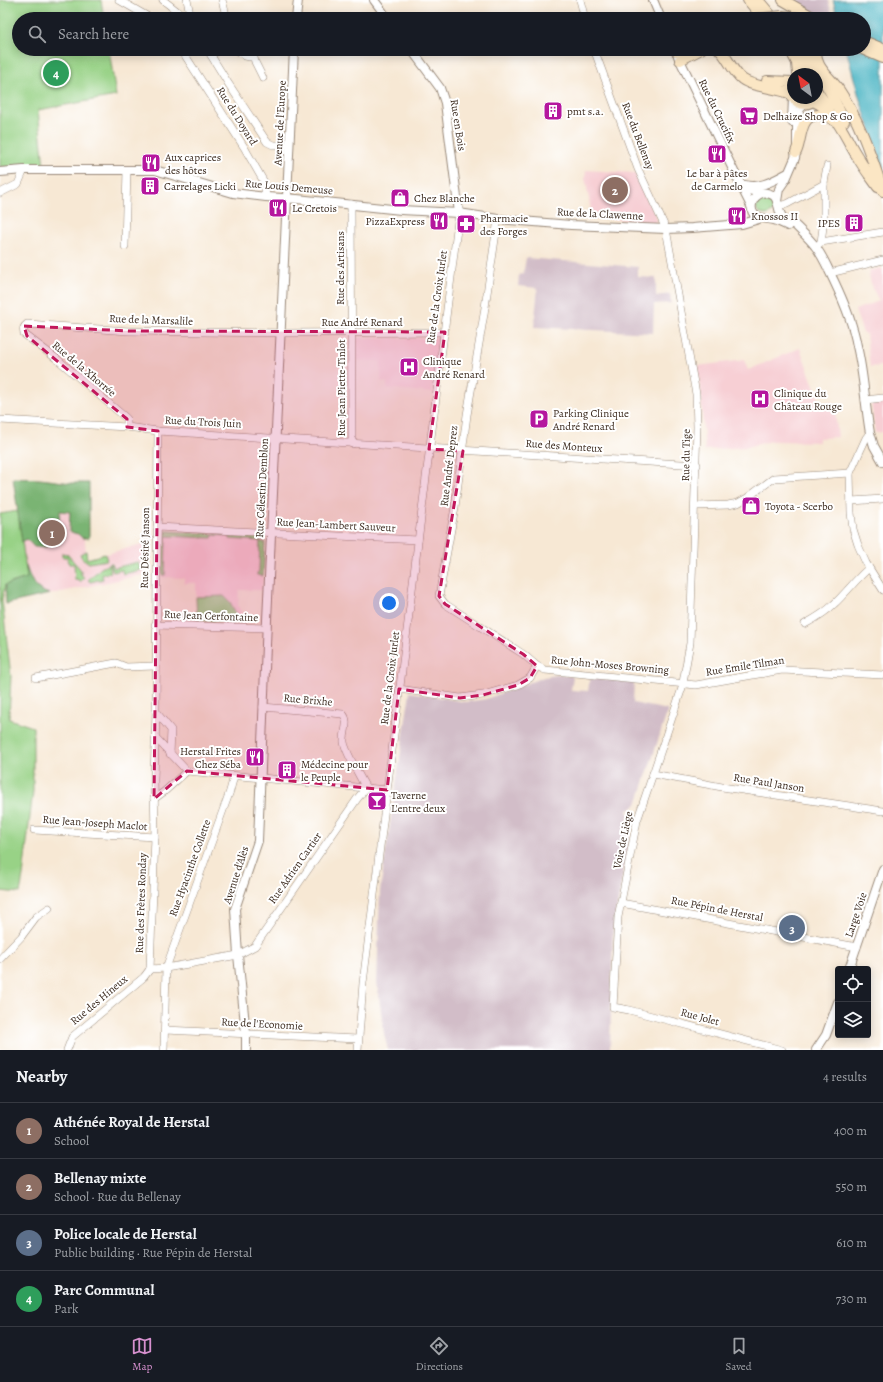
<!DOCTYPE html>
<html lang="en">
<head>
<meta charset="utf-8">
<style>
  body { margin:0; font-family:Alegreya,serif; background:#242831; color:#f1f3f6 }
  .controls { position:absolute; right:12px; bottom:12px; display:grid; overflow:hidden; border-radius:4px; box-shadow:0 2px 10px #0003 }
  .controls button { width:36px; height:36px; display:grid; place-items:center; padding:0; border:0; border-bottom:1px solid #363941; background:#171b24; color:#f1f3f6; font:20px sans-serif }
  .compass { position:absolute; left:787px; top:68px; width:36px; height:36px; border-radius:50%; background:#171b24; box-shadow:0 2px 10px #0003; rotate:328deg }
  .you { position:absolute; left:389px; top:603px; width:14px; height:14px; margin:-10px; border:3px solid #fff; border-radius:50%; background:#1a73e8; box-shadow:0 0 0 6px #1a73e833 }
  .badge { display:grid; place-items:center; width:26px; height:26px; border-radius:50%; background:#d690ce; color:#fff; font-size:13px; font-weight:700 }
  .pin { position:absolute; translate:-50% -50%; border:2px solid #fff; box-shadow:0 1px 4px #0006 }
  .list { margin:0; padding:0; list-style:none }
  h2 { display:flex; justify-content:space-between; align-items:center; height:52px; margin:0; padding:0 16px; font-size:17px }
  h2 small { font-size:13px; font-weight:400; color:#9ea1a6 }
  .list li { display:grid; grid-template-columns:26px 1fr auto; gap:12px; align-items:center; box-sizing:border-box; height:56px; padding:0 16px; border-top:1px solid #363941 }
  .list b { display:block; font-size:15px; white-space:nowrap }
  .list p { margin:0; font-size:13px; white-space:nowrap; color:#9ea1a6 }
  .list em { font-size:13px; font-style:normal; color:#9ea1a6 }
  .icon { flex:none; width:22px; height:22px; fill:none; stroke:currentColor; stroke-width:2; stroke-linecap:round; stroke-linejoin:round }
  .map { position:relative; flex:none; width:883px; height:1050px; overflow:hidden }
  .search { position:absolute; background:#171b24; box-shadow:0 2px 10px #0003; left:12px; right:12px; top:12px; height:44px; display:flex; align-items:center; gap:10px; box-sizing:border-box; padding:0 14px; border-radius:22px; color:#9ea1a6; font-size:15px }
  .sheet { height:276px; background:#171b24 }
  nav { display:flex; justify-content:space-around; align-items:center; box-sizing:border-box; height:56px; border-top:1px solid #363941; background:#171b24; font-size:11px; color:#9ea1a6 }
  nav a { display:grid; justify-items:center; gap:2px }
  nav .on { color:#d690ce }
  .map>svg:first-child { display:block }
  .built { fill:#f7cfd4 }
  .industrial { fill:#d2bdc8 }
  .green { fill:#98d286; stroke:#6a7e52 }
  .forest { fill:#7ab473; stroke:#5a6f48 }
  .water { fill:#46b3c2; stroke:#406e70 }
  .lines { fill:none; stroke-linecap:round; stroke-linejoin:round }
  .minor-casing { stroke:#998979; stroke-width:8 }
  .tertiary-casing { stroke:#998979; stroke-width:10 }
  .secondary-casing { stroke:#998979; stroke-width:12 }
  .minor { stroke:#fff; stroke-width:7 }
  .tertiary { stroke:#fff; stroke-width:8 }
  .secondary { stroke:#fbe6c4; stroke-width:10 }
  .secondary-bridge-casing { stroke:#998979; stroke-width:12; stroke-linecap:butt }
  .secondary-bridge { stroke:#fbe6c4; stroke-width:10 }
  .marked { fill:#c2185b; fill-opacity:0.2; stroke:#c2185b; stroke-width:3; stroke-dasharray:8 5; stroke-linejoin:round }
  .labels { text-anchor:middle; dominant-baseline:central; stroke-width:4; stroke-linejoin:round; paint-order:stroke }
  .poi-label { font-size:11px; fill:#3b2a1e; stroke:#fff; text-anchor:start }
  .street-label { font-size:11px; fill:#3b2a1e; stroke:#fff }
</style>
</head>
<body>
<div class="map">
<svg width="883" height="1050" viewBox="0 0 883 1050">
  <rect width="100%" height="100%" fill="#fff"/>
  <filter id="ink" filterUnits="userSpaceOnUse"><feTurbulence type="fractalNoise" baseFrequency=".025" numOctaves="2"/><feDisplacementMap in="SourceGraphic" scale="8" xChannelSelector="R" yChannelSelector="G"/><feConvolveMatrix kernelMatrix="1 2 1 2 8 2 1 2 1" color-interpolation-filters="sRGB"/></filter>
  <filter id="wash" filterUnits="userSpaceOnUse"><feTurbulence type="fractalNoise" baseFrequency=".012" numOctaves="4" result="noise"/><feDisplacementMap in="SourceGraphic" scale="16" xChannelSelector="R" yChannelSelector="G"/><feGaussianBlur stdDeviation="0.9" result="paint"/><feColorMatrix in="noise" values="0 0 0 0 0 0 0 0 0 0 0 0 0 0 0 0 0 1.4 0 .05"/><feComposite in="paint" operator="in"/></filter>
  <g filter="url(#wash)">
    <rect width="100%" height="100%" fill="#f7e8d4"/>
    <g class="built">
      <polygon points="586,170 635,173 657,219 657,222 650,225 640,224 631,221 592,217 586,182 585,180"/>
      <polygon points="881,268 883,271 883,366 870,367 866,334 863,333 855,310 879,301 872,287 868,271"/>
      <polygon points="356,338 439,338 433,393 387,388 387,382 381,382 381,361 356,360"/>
      <polygon points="800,348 820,402 834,402 838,437 819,438 819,442 772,441 746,447 705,450 701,397 697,366 744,360 748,370"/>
      <polygon points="883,401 883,432 875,433 871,402"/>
      <polygon points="13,478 40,479 72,483 89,483 83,524 87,559 151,542 151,573 6,604 5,585 27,578"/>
      <polygon points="166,531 261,536 265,540 262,590 239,590 238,605 243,617 245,617 245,622 197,621 196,583 184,583 184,578 162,577 162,535"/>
    </g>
    <g class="industrial">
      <polygon points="793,0 828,0 833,19 828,19 815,13"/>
      <polygon points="526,258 638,267 638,277 656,278 656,296 670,294 671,303 654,304 653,333 534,327 538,288 518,286 519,274 523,275"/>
      <polygon points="557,675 573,676 571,690 588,691 590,678 634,681 633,703 668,710 637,804 629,810 628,810 629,816 627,824 629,825 630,834 613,930 610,1050 388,1050 384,1034 377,982 380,891 410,692 465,702 486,699 544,677"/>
    </g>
    <g class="green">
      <polygon points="0,0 101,0 104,19 19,19 19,49 109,49 116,96 38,110 44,166 0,167"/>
      <circle cx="765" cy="206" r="9"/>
      <polygon points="18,511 27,578 5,585 2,600 11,676 9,719 33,727 33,791 23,876 20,893 0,891 0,514"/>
      <polygon points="166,531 259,536 259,540 261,540 261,542 265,542 263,576 257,575 257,573 259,572 260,541 230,539 230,536 213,535 212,538 166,536 165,575 162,575 162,535"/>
      <polygon points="86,551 87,559 105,554 107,560 89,563 82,558 80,554"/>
      <polygon points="62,553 67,554 81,570 81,574 84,578 80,582 78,579 75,580 74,564 69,564 67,557 62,557"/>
      <polygon points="138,562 140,568 145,567 145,569 123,574 122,570 113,572 110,563 112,563 114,568"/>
      <polygon points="109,564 111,572 102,575 103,579 90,582 88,580 101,568"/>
      <polygon points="224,596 230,602 240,622 197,621 196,597"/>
    </g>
    <g class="forest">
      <polygon points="13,478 40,479 72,483 89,483 89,538 82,538 78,534 74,533 69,531 70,512 60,511 58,530 47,529 46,547 34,547 27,539 22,542"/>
      <path d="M26 566C31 580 34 590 50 594L6 604 5 585 27 578Z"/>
    </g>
    <polygon class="water" points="833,0 883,0 883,168 859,97 846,49 864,49 864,19 838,19"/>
  </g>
  <g filter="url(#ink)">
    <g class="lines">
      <defs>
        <g id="minor">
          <polyline points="119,0 152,19"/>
          <polyline points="163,0 187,19"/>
          <polyline points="222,0 227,19"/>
          <polyline points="580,0 585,19"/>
          <polyline points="186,18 189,9 187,0"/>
          <polyline points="181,49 244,147 264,182 266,197"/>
          <polyline points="207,49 228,83 267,142 273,145 289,145"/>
          <polyline points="236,49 245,56 250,57 253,56"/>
          <polyline points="252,49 255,62 263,78"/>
          <polyline points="594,49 638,169 666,229 696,394 697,427 690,643 682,688 637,821 618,917 613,1007 629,1010 782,1050"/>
          <polyline points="211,55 221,49"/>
          <polyline points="0,193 18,184 24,170"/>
          <polyline points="351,204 352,444"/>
          <polyline points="778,206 787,204 824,184"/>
          <polyline points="498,219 484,314 467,415 455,507 439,596 445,604 523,654 537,666 545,670 696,685 782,670 883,675"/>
          <polyline points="821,242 824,220 824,183 827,166"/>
          <polyline points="819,244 821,242 883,232"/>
          <polyline points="125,246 127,170"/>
          <polyline points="830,273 883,260"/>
          <polyline points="865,400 883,398"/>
          <polyline points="0,420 127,427 158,431 697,465"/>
          <path d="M127 427V419L126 418 57 359 24 334C23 329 23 327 27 324L129 331 288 333 445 332"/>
          <polyline points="870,433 866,438 850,473 851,513 853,529 858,545 866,563 883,590"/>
          <polyline points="851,501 883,499"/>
          <polyline points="696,506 728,505 738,503 747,498 774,478 850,473"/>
          <polyline points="157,527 418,540"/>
          <path d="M805 624C816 618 825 613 834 604 846 593 856 579 869 568"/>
          <polyline points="155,625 267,628"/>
          <polyline points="36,678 116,663 126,667 155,666"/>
          <polyline points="399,689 460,698 483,695 518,685 530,678 537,666"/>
          <polyline points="156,712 171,730 170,754"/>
          <polyline points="155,737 187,771"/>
          <polyline points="187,771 387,790"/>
          <polyline points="653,774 722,787 883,811"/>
          <polyline points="154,799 165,791 187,771"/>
          <polyline points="34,830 155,837"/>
          <polyline points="621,903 857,947"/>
          <polyline points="0,959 21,937 36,917 49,908"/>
          <polyline points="150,969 155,837 154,780 156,712 158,431"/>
          <path d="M150 969 166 968 238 955 255 946 357 799 366 788C361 779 345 750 344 742 343 733 350 722 343 714L263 707"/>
          <polyline points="165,1030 358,1039"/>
          <polyline points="67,1050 72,1037 144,977 150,969"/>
          <polyline points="164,1050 166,968 230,791 234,776"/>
          <polyline points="358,1050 363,983 459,213"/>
        </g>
        <g id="tertiary">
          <polyline points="374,0 388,19"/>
          <polyline points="653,0 661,19"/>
          <polyline points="296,19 298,0"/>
          <polyline points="411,49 440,88 445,103 459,213"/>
          <polyline points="678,56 742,188 751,206"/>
          <polyline points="792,122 793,97"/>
          <polyline points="0,172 24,170 155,170 233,193 266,197 297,199 401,210 459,213 498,219 571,225 666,229 692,228 742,224 759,219"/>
          <path d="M739 182C753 198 764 188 774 196 780 202 777 211 783 218 787 222 792 223 796 226 802 232 810 239 815 246 823 256 828 269 834 281 844 302 853 323 857 346 864 375 865 405 870 433L874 446 883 462"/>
          <path d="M745 185C761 189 774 180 788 173"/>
          <path d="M762 193C757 195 753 198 752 204 749 219 764 218 774 220 779 221 783 224 788 226"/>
          <polyline points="777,201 779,189 786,179 795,158 797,147 797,117 800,109 805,104"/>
          <polyline points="849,969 883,869"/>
          <polyline points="246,1050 246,1034 238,955 235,909 258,841 267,620 294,49"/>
          <polyline points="816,1050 826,1035 838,1002"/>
        </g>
        <g id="secondary">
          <polyline points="748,0 764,19"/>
          <polyline points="758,0 774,19"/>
          <polyline points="783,0 816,19"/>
          <polyline points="864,41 883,49"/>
          <path d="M719 49C728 57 731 70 742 79 754 88 777 87 791 94"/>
          <polyline points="790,49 797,63 798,74"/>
          <path d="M800 49C819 70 833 95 844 121"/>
          <path d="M817 49C812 65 831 78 839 90 860 121 871 156 883 191"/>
          <polyline points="862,49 883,58"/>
          <polyline points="676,51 680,49"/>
          <polyline points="801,57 807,74"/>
          <polyline points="680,60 701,49"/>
          <polyline points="767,81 793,82"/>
          <path d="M791 88C790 103 806 109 816 98"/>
          <polyline points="818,93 823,100 830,105"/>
          <path d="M813 101C837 111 844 136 857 156 863 167 871 177 878 187"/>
          <path d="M796 152C802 140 799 115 818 115 825 115 830 117 835 121"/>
        </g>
      </defs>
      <use href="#minor" class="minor-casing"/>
      <use href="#tertiary" class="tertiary-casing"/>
      <use href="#secondary" class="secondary-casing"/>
      <use href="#minor" class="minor"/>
      <use href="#tertiary" class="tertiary"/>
      <use href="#secondary" class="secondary"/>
      <defs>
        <polyline id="secondary-bridge" points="754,19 783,16 807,19"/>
      </defs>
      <use href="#secondary-bridge" class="secondary-bridge-casing"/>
      <use href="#secondary-bridge" class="secondary-bridge"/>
    </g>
  </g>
  <path class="marked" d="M24 326 129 331 445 332 429 449 463 451 439 596 445 604 523 654 537 666 530 678 518 685 483 695 460 698 399 689 387 790 187 771 154 799 158 431 127 427V419L27 336Z"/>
  <defs>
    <symbol id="building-square" viewBox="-11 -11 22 22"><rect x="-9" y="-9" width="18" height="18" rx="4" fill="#b5179e" stroke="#fff"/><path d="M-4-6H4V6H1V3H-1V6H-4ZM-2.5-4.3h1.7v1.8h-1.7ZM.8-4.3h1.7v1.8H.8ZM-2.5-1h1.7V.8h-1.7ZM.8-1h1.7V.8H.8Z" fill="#fff"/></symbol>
    <symbol id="supermarket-square" viewBox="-11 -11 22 22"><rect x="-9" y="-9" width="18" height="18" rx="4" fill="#b5179e" stroke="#fff"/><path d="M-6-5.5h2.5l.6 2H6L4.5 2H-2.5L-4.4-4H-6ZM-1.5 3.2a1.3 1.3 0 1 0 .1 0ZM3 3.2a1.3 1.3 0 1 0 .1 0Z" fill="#fff"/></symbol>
    <symbol id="restaurant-square" viewBox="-11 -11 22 22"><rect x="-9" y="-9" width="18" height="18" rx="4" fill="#b5179e" stroke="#fff"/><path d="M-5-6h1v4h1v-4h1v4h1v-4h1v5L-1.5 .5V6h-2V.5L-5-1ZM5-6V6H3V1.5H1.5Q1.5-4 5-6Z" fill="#fff"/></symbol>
    <symbol id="shop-square" viewBox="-11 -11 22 22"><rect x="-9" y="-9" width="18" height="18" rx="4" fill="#b5179e" stroke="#fff"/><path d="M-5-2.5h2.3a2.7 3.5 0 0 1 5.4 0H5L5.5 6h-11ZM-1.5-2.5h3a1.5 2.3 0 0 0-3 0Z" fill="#fff"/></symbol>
    <symbol id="pharmacy-square" viewBox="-11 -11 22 22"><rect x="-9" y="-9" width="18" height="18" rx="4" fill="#b5179e" stroke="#fff"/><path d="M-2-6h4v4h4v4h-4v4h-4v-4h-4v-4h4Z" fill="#fff"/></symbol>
    <symbol id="hospital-square" viewBox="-11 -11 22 22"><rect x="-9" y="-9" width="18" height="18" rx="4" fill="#b5179e" stroke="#fff"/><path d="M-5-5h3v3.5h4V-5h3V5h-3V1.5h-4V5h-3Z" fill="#fff"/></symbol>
    <symbol id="parking-square" viewBox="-11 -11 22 22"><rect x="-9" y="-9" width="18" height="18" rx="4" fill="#b5179e" stroke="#fff"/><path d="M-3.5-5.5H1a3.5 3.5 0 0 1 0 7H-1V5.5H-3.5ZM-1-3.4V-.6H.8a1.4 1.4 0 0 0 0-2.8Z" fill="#fff"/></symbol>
    <symbol id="bar-square" viewBox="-11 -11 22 22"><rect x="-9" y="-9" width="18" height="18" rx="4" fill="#b5179e" stroke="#fff"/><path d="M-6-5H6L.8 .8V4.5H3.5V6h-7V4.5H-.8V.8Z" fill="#fff"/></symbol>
  </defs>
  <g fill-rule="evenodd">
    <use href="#building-square" x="542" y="100" width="22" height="22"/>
    <use href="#supermarket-square" x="738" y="105" width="22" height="22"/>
    <use href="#restaurant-square" x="706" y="143" width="22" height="22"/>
    <use href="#restaurant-square" x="140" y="152" width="22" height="22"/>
    <use href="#building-square" x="139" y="175" width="22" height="22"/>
    <use href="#shop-square" x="389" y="187" width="22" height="22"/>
    <use href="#restaurant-square" x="267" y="197" width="22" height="22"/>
    <use href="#restaurant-square" x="726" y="205" width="22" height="22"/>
    <use href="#restaurant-square" x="428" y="210" width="22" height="22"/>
    <use href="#building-square" x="843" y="212" width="22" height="22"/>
    <use href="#pharmacy-square" x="455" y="213" width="22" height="22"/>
    <use href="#hospital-square" x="398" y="356" width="22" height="22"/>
    <use href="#hospital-square" x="749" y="388" width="22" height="22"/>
    <use href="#parking-square" x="528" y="408" width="22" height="22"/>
    <use href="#shop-square" x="740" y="495" width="22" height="22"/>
    <use href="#restaurant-square" x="244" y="746" width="22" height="22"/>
    <use href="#building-square" x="276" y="759" width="22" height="22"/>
    <use href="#bar-square" x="366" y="790" width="22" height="22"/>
  </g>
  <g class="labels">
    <g class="poi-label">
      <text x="567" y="111">pmt s.a.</text>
      <text x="763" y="116">Delhaize Shop &amp; Go</text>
      <text x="165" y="157">Aux caprices<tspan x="165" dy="13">des hôtes</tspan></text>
      <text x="717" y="173" text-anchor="middle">Le bar à pâtes<tspan x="717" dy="13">de Carmelo</tspan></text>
      <text x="164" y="186">Carrelages Licki</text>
      <text x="414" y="198">Chez Blanche</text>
      <text x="292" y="208">Le Cretois</text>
      <text x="751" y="216">Knossos II</text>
      <text x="480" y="218">Pharmacie<tspan x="480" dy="13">des Forges</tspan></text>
      <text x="425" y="221" text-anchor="end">PizzaExpress</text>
      <text x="840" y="223" text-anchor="end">IPES</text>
      <text x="423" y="361">Clinique<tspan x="423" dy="13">André Renard</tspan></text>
      <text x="774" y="393">Clinique du<tspan x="774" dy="13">Château Rouge</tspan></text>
      <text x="553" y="413">Parking Clinique<tspan x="553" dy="13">André Renard</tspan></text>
      <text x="765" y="506">Toyota - Scerbo</text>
      <text x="241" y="751" text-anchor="end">Herstal Frites<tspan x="241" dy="13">Chez Séba</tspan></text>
      <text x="301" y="764">Médecine pour<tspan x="301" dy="13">le Peuple</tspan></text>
      <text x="391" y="795">Taverne<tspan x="391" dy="13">L'entre deux</tspan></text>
    </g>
    <g class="street-label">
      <text transform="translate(717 111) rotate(64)">Rue du Crucifix</text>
      <text transform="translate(237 116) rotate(58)">Rue du Doyard</text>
      <text transform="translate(280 123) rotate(-87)">Avenue de l'Europe</text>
      <text transform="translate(458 125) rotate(81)">Rue en Bois</text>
      <text transform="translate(638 136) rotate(69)">Rue du Bellenay</text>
      <text transform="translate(289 187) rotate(5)">Rue Louis Demeuse</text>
      <text transform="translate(600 214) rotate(3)">Rue de la Clawenne</text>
      <text transform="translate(340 268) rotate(-90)">Rue des Artisans</text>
      <text transform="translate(437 297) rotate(-82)">Rue de la Croix Jurlet</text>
      <text transform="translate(151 320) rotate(2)">Rue de la Marsalile</text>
      <text x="362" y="322">Rue André Renard</text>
      <text transform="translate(84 369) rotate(40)">Rue de la Xhorrée</text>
      <text transform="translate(341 388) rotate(-90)">Rue Jean Piette-Tinlot</text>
      <text transform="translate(203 422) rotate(3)">Rue du Trois Juin</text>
      <text transform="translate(564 446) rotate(4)">Rue des Monteux</text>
      <text transform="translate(686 455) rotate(-89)">Rue du Tige</text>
      <text transform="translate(449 466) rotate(-83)">Rue André Deprez</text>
      <text transform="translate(262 488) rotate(-87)">Rue Célestin Demblon</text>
      <text transform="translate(336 525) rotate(3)">Rue Jean-Lambert Sauveur</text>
      <text transform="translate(145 548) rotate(-89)">Rue Désiré Janson</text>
      <text transform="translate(211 616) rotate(2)">Rue Jean Cerfontaine</text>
      <text transform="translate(610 665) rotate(5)">Rue John-Moses Browning</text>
      <text transform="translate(745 666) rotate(-9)">Rue Emile Tilman</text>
      <text transform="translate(390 678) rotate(-83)">Rue de la Croix Jurlet</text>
      <text transform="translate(308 700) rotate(5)">Rue Brixhe</text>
      <text transform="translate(769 783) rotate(9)">Rue Paul Janson</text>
      <text transform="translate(95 823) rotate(4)">Rue Jean-Joseph Maclot</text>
      <text transform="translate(623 840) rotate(-78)">Voie de Liège</text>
      <text transform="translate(190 868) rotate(-70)">Rue Hyacinthe Collette</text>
      <text transform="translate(295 868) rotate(-55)">Rue Adrien Cartier</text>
      <text transform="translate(236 875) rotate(-72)">Avenue d'Alès</text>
      <text transform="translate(141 903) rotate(-88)">Rue des Frères Ronday</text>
      <text transform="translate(717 909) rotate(11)">Rue Pépin de Herstal</text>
      <text transform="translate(856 915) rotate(-71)">Large Voie</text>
      <text transform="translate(99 1000) rotate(-40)">Rue des Hineux</text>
      <text transform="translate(700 1017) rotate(15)">Rue Jolet</text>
      <text transform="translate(262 1024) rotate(3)">Rue de l'Economie</text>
    </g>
  </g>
</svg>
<div class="controls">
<button><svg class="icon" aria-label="locate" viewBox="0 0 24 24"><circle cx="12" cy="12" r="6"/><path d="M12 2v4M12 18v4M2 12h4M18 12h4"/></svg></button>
<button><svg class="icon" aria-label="layers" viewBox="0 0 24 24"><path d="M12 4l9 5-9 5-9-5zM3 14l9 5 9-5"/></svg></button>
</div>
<svg class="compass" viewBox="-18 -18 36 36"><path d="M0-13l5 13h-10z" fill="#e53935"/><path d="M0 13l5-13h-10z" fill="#9ea1a6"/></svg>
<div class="you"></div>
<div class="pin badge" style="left:52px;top:533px;background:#8d6e63">1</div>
<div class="pin badge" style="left:615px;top:190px;background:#8d6e63">2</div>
<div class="pin badge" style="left:792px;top:928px;background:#5c6f8a">3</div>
<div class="pin badge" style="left:56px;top:73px;background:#2e9e5b">4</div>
<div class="search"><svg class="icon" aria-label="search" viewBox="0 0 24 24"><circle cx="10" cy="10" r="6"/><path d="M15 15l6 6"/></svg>Search here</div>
</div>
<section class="sheet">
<h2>Nearby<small>4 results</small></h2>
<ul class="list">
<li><span class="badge" style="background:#8d6e63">1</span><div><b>Athénée Royal de Herstal</b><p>School</p></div><em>400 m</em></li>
<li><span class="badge" style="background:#8d6e63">2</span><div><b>Bellenay mixte</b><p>School · Rue du Bellenay</p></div><em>550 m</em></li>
<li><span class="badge" style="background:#5c6f8a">3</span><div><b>Police locale de Herstal</b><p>Public building · Rue Pépin de Herstal</p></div><em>610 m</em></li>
<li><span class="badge" style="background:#2e9e5b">4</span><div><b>Parc Communal</b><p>Park</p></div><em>730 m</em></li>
</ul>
</section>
<nav>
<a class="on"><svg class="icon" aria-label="map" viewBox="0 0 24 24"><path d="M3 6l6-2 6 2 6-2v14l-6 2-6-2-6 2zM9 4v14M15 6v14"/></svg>Map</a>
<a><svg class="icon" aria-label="directions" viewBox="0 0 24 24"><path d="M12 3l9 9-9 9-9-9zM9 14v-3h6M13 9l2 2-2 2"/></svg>Directions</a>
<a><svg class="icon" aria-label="saved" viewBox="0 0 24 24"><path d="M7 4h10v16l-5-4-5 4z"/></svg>Saved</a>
</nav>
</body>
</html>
